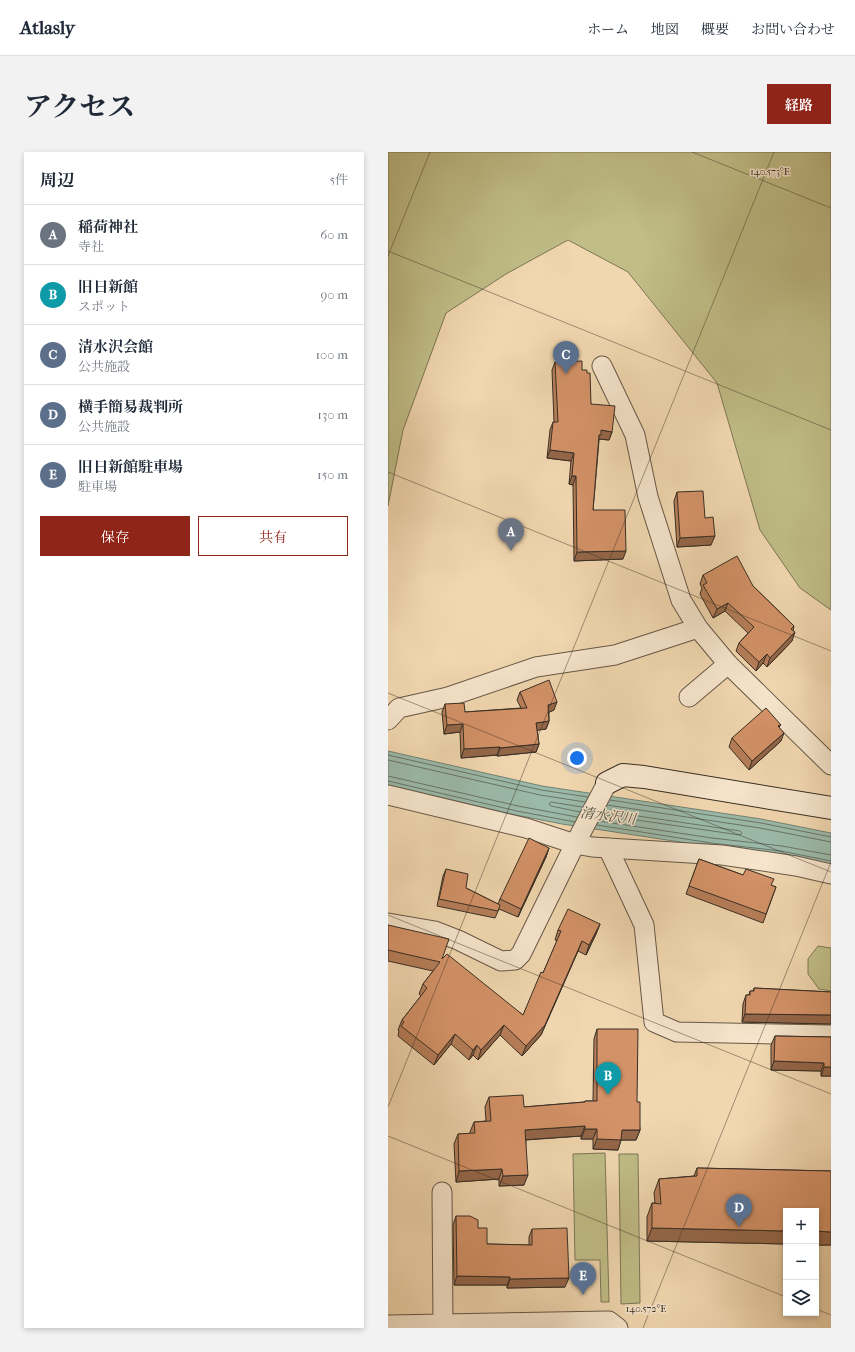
<!DOCTYPE html>
<html lang="ja">
<head>
<meta charset="utf-8">
<style>
  body { margin:0; font-family:"IM FELL French Canon","Noto Serif JP",serif; background:#f2f2f3; color:#1f2937 }
  .controls { position:absolute; right:12px; bottom:12px; display:grid; overflow:hidden; border-radius:0px; box-shadow:0 2px 6px #0003 }
  .controls button { width:36px; height:36px; display:grid; place-items:center; padding:0; border:0; border-bottom:1px solid #e0e1e3; background:#fff; color:#1f2937; font:20px sans-serif }
  .you { position:absolute; left:189px; top:606px; width:14px; height:14px; margin:-10px; border:3px solid #fff; border-radius:50%; background:#1a73e8; box-shadow:0 0 0 6px #1a73e833 }
  .badge { display:grid; place-items:center; width:26px; height:26px; border-radius:50%; background:#8f2418; color:#fff; font-size:13px; font-weight:700 }
  .pin { position:absolute; translate:-50% -33px; filter:drop-shadow(0 1px 2px #0008) }
  .pin::after { content:''; position:absolute; top:21px; width:14px; height:12px; background:inherit; clip-path:polygon(0 0,100% 0,50% 100%) }
  .list { margin:0; padding:0; list-style:none }
  h2 { display:flex; justify-content:space-between; align-items:center; height:52px; margin:0; padding:0 16px; font-size:17px }
  h2 small { font-size:13px; font-weight:400; color:#747a83 }
  .list li { display:grid; grid-template-columns:26px 1fr auto; gap:12px; align-items:center; box-sizing:border-box; height:60px; padding:0 16px; border-top:1px solid #e0e1e3 }
  .list b { display:block; font-size:15px; white-space:nowrap }
  .list p { margin:0; font-size:13px; white-space:nowrap; color:#747a83 }
  .list em { font-size:13px; font-style:normal; color:#747a83 }
  .actions { display:flex; gap:8px; padding:12px 16px }
  .actions a { flex:1; padding:9px 0; border:1px solid #8f2418; border-radius:0px; text-align:center; font-size:14px; color:#8f2418 }
  .actions .main { background:#8f2418; color:#fff }
  .icon { flex:none; width:22px; height:22px; fill:none; stroke:currentColor; stroke-width:2; stroke-linecap:round; stroke-linejoin:round }
  .map { position:relative; flex:none; width:443px; height:1176px; overflow:hidden; border-radius:0px }
  header { display:flex; align-items:center; gap:24px; box-sizing:border-box; height:56px; padding:0 20px; background:#fff; border-bottom:1px solid #e0e1e3 }
  header strong { font-size:19px }
  nav { display:flex; gap:22px; margin-inline-start:auto; font-size:14px }
  .intro { display:flex; align-items:center; justify-content:space-between; box-sizing:border-box; height:96px; padding:0 24px }
  h1 { margin:0; font-size:28px }
  .button { padding:10px 18px; border-radius:0px; background:#8f2418; color:#fff; font-size:14px; font-weight:700 }
  main { display:flex; gap:24px; padding:0 24px }
  aside { flex:1; background:#fff; border-radius:0px; box-shadow:0 2px 6px #0003 }
  .map>svg:first-child { display:block }
  .green { fill:#c0bd87; stroke:#7c7656 }
  .water { fill:#9bbaaa; stroke:#738274 }
  .lines { fill:none; stroke-linecap:round; stroke-linejoin:round }
  .shore { stroke:#697467; stroke-width:1 }
  .street-casing { stroke:#665847; stroke-width:21 }
  .secondary-casing { stroke:#372e24; stroke-width:24 }
  .street { stroke:#f6e5cc; stroke-width:19 }
  .secondary { stroke:#f6e5cc; stroke-width:22 }
  .wall { fill:#b67e59; stroke:#372e24 }
  .shaded-wall { fill:#946649; stroke:#372e24 }
  .building { fill:#d49268; stroke:#372e24 }
  .ticks { fill:none; stroke:#372e24; stroke-width:1; stroke-opacity:0.45 }
  .labels { text-anchor:middle; dominant-baseline:central; stroke-width:3; stroke-linejoin:round; paint-order:stroke }
  .water-label { font-size:14px; font-style:italic; fill:#505146; stroke:#f6e5cc }
  .ticks-label { font-size:10px; text-anchor:middle; fill:#372e24; stroke:#f6e5cc; stroke-width:3; stroke-linejoin:round; paint-order:stroke }
</style>
</head>
<body>
<header>
<strong>Atlasly</strong>
<nav><a>ホーム</a><a>地図</a><a>概要</a><a>お問い合わせ</a></nav>
</header>
<div class="intro"><h1>アクセス</h1><a class="button">経路</a></div>
<main>
<aside>
<h2>周辺<small>5件</small></h2>
<ul class="list">
<li><span class="badge" style="background:#6b7280">A</span><div><b>稲荷神社</b><p>寺社</p></div><em>60 m</em></li>
<li><span class="badge" style="background:#0f9aa8">B</span><div><b>旧日新館</b><p>スポット</p></div><em>90 m</em></li>
<li><span class="badge" style="background:#5c6f8a">C</span><div><b>清水沢会館</b><p>公共施設</p></div><em>100 m</em></li>
<li><span class="badge" style="background:#5c6f8a">D</span><div><b>横手簡易裁判所</b><p>公共施設</p></div><em>130 m</em></li>
<li><span class="badge" style="background:#5c6f8a">E</span><div><b>旧日新館駐車場</b><p>駐車場</p></div><em>150 m</em></li>
</ul>
<div class="actions"><a class="main">保存</a><a>共有</a></div>
</aside>
<div class="map">
<svg width="443" height="1176" viewBox="0 0 443 1176">
  <rect width="100%" height="100%" fill="#f1d7b0"/>
  <filter id="stains"><feTurbulence type="fractalNoise" baseFrequency=".005" numOctaves="4"/><feColorMatrix values="0 0 0 0 .2 0 0 0 0 .09 0 0 0 0 .02 0 0 0 .5 -.17"/></filter>
  <radialGradient id="worn" r=".72"><stop offset=".6" stop-color="#630" stop-opacity="0"/><stop offset="1" stop-color="#630" stop-opacity=".3"/></radialGradient>
  <g class="green">
    <polygon points="0,0 443,0 443,458 412,436 372,378 329,231 240,120 180,88 118,122 58,161 15,278 0,354"/>
    <polygon points="430,794 443,796 443,839 431,837 420,822 420,807"/>
    <polygon points="217,1001 221,1150 213,1150 212,1108 187,1108 185,1002"/>
    <polygon points="231,1002 250,1002 252,1151 233,1152"/>
  </g>
  <polygon class="water" points="0,599 154,634 373,667 443,681 443,713 174,672 128,663 0,633"/>
  <g class="lines">
    <g class="shore">
      <polyline points="0,603 153,638 200,645"/>
      <polyline points="0,608 152,643 197,650"/>
      <polyline points="0,624 130,654 189,665"/>
      <polyline points="0,629 129,659 187,670"/>
      <polyline points="222,648 373,671 443,685"/>
      <polyline points="219,653 372,676 443,690"/>
      <polyline points="192,660 163,654 161,652 163,650 194,655"/>
      <polyline points="214,663 352,683 354,681 352,679 216,659"/>
      <polyline points="211,669 324,686 394,694 443,703"/>
      <polyline points="209,673 323,691 393,699 443,709"/>
    </g>
    <defs>
      <g id="street">
        <polyline points="214,214 247,283 260,345 293,448 310,476 340,512 443,613"/>
        <polyline points="301,545 340,512"/>
        <polyline points="0,568 11,556 60,545 148,515 227,503 310,476"/>
        <polyline points="0,643 138,676 187,692 204,695 334,703 408,714 443,722"/>
        <polyline points="220,696 256,773 266,870 289,880 443,883"/>
        <polyline points="0,771 47,779 70,788 113,809 127,808 133,802 187,692 219,631"/>
        <polyline points="54,1040 55,1172"/>
        <polyline points="0,1173 221,1169 230,1176"/>
      </g>
      <polyline id="secondary" points="219,631 235,623 256,625 443,656"/>
    </defs>
    <use href="#street" class="street-casing"/>
    <use href="#secondary" class="secondary-casing"/>
    <use href="#street" class="street"/>
    <use href="#secondary" class="secondary"/>
  </g>
  <g class="wall">
    <polygon points="167,210 194,218 203,252 224,280 221,288 211,287 211,289 205,358 235,407 186,409 185,333 181,332 183,309 159,306 162,278 165,270 166,270 164,218"/>
    <polygon points="289,340 317,366 323,393 289,395 286,349"/>
    <polygon points="315,423 365,434 406,474 405,479 404,489 379,515 375,511 368,519 348,499 351,491 360,481 337,459 325,466 312,442 314,436 312,432"/>
    <polygon points="132,540 166,558 161,560 161,569 158,577 149,578 151,592 148,600 109,604 109,603 73,606 72,580 56,582 54,560 57,552 77,560 133,556 129,548"/>
    <polygon points="393,573 391,575 393,589 361,618 341,595 344,586"/>
    <polygon points="161,696 158,705 130,765 111,757 107,766 49,754 55,724 58,717 78,736 110,752 112,747"/>
    <polygon points="311,707 388,735 375,771 298,742"/>
    <polygon points="212,772 208,782 198,803 190,799 153,883 134,904 112,883 90,908 85,903 81,908 63,892 46,913 10,884 11,879 10,878 14,868 33,844 31,842 35,832 45,819 0,809 0,773 54,807 135,863 155,821 169,789 167,788 170,778"/>
    <polygon points="366,836 443,840 443,872 354,870 355,852 358,843 361,843 362,839 365,839"/>
    <polygon points="209,877 249,950 252,978 248,988 233,988 230,998 205,997 205,987 193,987 193,984 138,988 136,1033 111,1034 111,1027 68,1030 66,992 70,982 82,982 82,980 86,970 98,969 97,955 101,945 136,955 196,950 197,949 205,949 206,887"/>
    <polygon points="387,884 443,885 443,924 433,924 433,919 383,918 383,893"/>
    <polygon points="309,1016 443,1019 443,1093 428,1093 428,1059 398,1059 398,1092 259,1089 259,1065 264,1051 267,1051 266,1041 271,1027 306,1024"/>
    <polygon points="68,1064 90,1076 99,1092 141,1093 141,1085 144,1077 177,1135 119,1136 119,1133 66,1133 65,1073"/>
  </g>
  <g class="shaded-wall">
    <polygon points="213,278 224,280 221,288 211,287 210,291 211,283"/>
    <polygon points="162,298 186,301 183,309 159,306"/>
    <polygon points="184,324 188,324 185,333 181,332"/>
    <polygon points="327,384 323,393 289,395 292,386"/>
    <polygon points="238,399 235,407 186,409 189,400"/>
    <polygon points="340,451 337,459 325,466 329,457"/>
    <polygon points="407,480 404,489 379,515 382,506"/>
    <polygon points="379,502 375,511 368,519 371,510"/>
    <polygon points="169,550 166,558 157,562 160,553"/>
    <polygon points="161,569 158,577 145,579 148,571"/>
    <polygon points="75,572 72,580 56,582 59,573"/>
    <polygon points="396,581 393,589 361,618 364,609"/>
    <polygon points="151,592 148,600 109,604 112,596"/>
    <polygon points="112,595 109,603 73,606 76,597"/>
    <polygon points="161,696 158,705 130,765 133,757"/>
    <polygon points="212,772 208,782 198,803 201,793"/>
    <polygon points="194,789 190,799 153,883 134,904 138,894"/>
    <polygon points="357,862 443,863 443,872 354,870"/>
    <polygon points="116,873 112,883 90,908 93,898"/>
    <polygon points="67,882 63,892 46,913 50,903"/>
    <polygon points="89,893 85,903 81,908 85,898"/>
    <polygon points="386,909 436,911 433,919 383,918"/>
    <polygon points="436,915 443,915 443,924 433,924"/>
    <polygon points="197,974 193,984 133,988 137,978"/>
    <polygon points="197,977 209,977 205,987 193,987"/>
    <polygon points="234,978 252,978 248,988 233,988 230,998 205,997 209,987"/>
    <polygon points="114,1017 111,1027 68,1030 71,1019"/>
    <polygon points="140,1023 136,1033 111,1034 115,1024"/>
    <polygon points="264,1076 398,1079 398,1092 259,1089"/>
    <polygon points="428,1079 443,1080 443,1093 428,1093"/>
    <polygon points="69,1124 122,1125 119,1133 66,1133"/>
    <polygon points="181,1126 177,1135 119,1136 122,1127"/>
  </g>
  <g class="building">
    <polygon points="194,209 194,218 199,218 199,221 202,221 203,252 227,254 224,280 213,278 213,283 211,283 205,358 237,358 238,399 189,400 188,324 184,324 186,301 162,298 165,270 170,270 167,210"/>
    <polygon points="315,339 317,366 325,365 327,384 292,386 289,340"/>
    <polygon points="349,404 365,434 406,474 403,477 407,480 382,506 379,502 371,510 351,491 366,475 340,451 329,457 315,433 319,431 315,423"/>
    <polygon points="161,528 169,550 160,553 161,569 148,571 151,592 112,596 112,595 76,597 75,572 59,573 57,552 76,551 77,560 139,556 132,540"/>
    <polygon points="378,556 393,573 390,574 396,581 364,609 344,586"/>
    <polygon points="141,686 161,696 133,757 112,747"/>
    <polygon points="311,707 355,723 358,717 386,727 383,733 388,735 378,762 301,734"/>
    <polygon points="58,717 80,722 78,736 112,753 110,759 51,747"/>
    <polygon points="180,757 212,772 201,793 194,789 157,873 138,894 116,873 93,898 89,893 85,898 67,882 50,903 13,874 16,870 14,868 39,836 35,832 52,810 0,798 0,773 61,787 54,807 59,802 135,863 153,820 155,821 173,779 170,778"/>
    <polygon points="366,836 443,840 443,863 357,862 358,843 362,843 362,839 366,839"/>
    <polygon points="209,877 250,877 249,950 252,950 252,978 234,978 233,988 209,987 209,977 197,977 197,974 137,978 140,1023 115,1024 114,1017 71,1019 70,982 87,981 86,970 103,969 101,945 135,943 136,955 197,950 197,949 209,949"/>
    <polygon points="387,884 443,885 443,915 436,915 436,911 386,909"/>
    <polygon points="309,1016 443,1019 443,1080 428,1079 428,1059 398,1059 398,1079 264,1076 264,1051 273,1052 271,1027 309,1024"/>
    <polygon points="68,1064 82,1064 90,1068 90,1076 99,1076 99,1092 144,1093 144,1077 179,1076 181,1126 122,1127 122,1125 69,1124"/>
  </g>
  <path class="ticks" d="M304 0 443 56M0 99 443 278M0 104 42 0M0 320 443 499M0 541 443 720M0 763 443 942M0 955 386 0M0 984 398 1145M428 1157 443 1163M255 1176 443 710"/>
  <g class="labels">
    <g class="water-label">
      <text transform="translate(220 664) rotate(7)">清水沢川</text>
    </g>
  </g>
  <g class="ticks-label">
    <text x="382" y="23">140.573°E</text>
    <text x="258" y="1160">140.572°E</text>
  </g>
  <rect width="100%" height="100%" filter="url(#stains)"/>
  <rect width="100%" height="100%" fill="url(#worn)"/>
</svg>
<div class="controls">
<button>+</button>
<button>−</button>
<button><svg class="icon" aria-label="layers" viewBox="0 0 24 24"><path d="M12 4l9 5-9 5-9-5zM3 14l9 5 9-5"/></svg></button>
</div>
<div class="you"></div>
<div class="pin badge" style="left:123px;top:399px;background:#6b7280">A</div>
<div class="pin badge" style="left:220px;top:943px;background:#0f9aa8">B</div>
<div class="pin badge" style="left:178px;top:222px;background:#5c6f8a">C</div>
<div class="pin badge" style="left:351px;top:1075px;background:#5c6f8a">D</div>
<div class="pin badge" style="left:195px;top:1143px;background:#5c6f8a">E</div>
</div>
</main>
</body>
</html>
